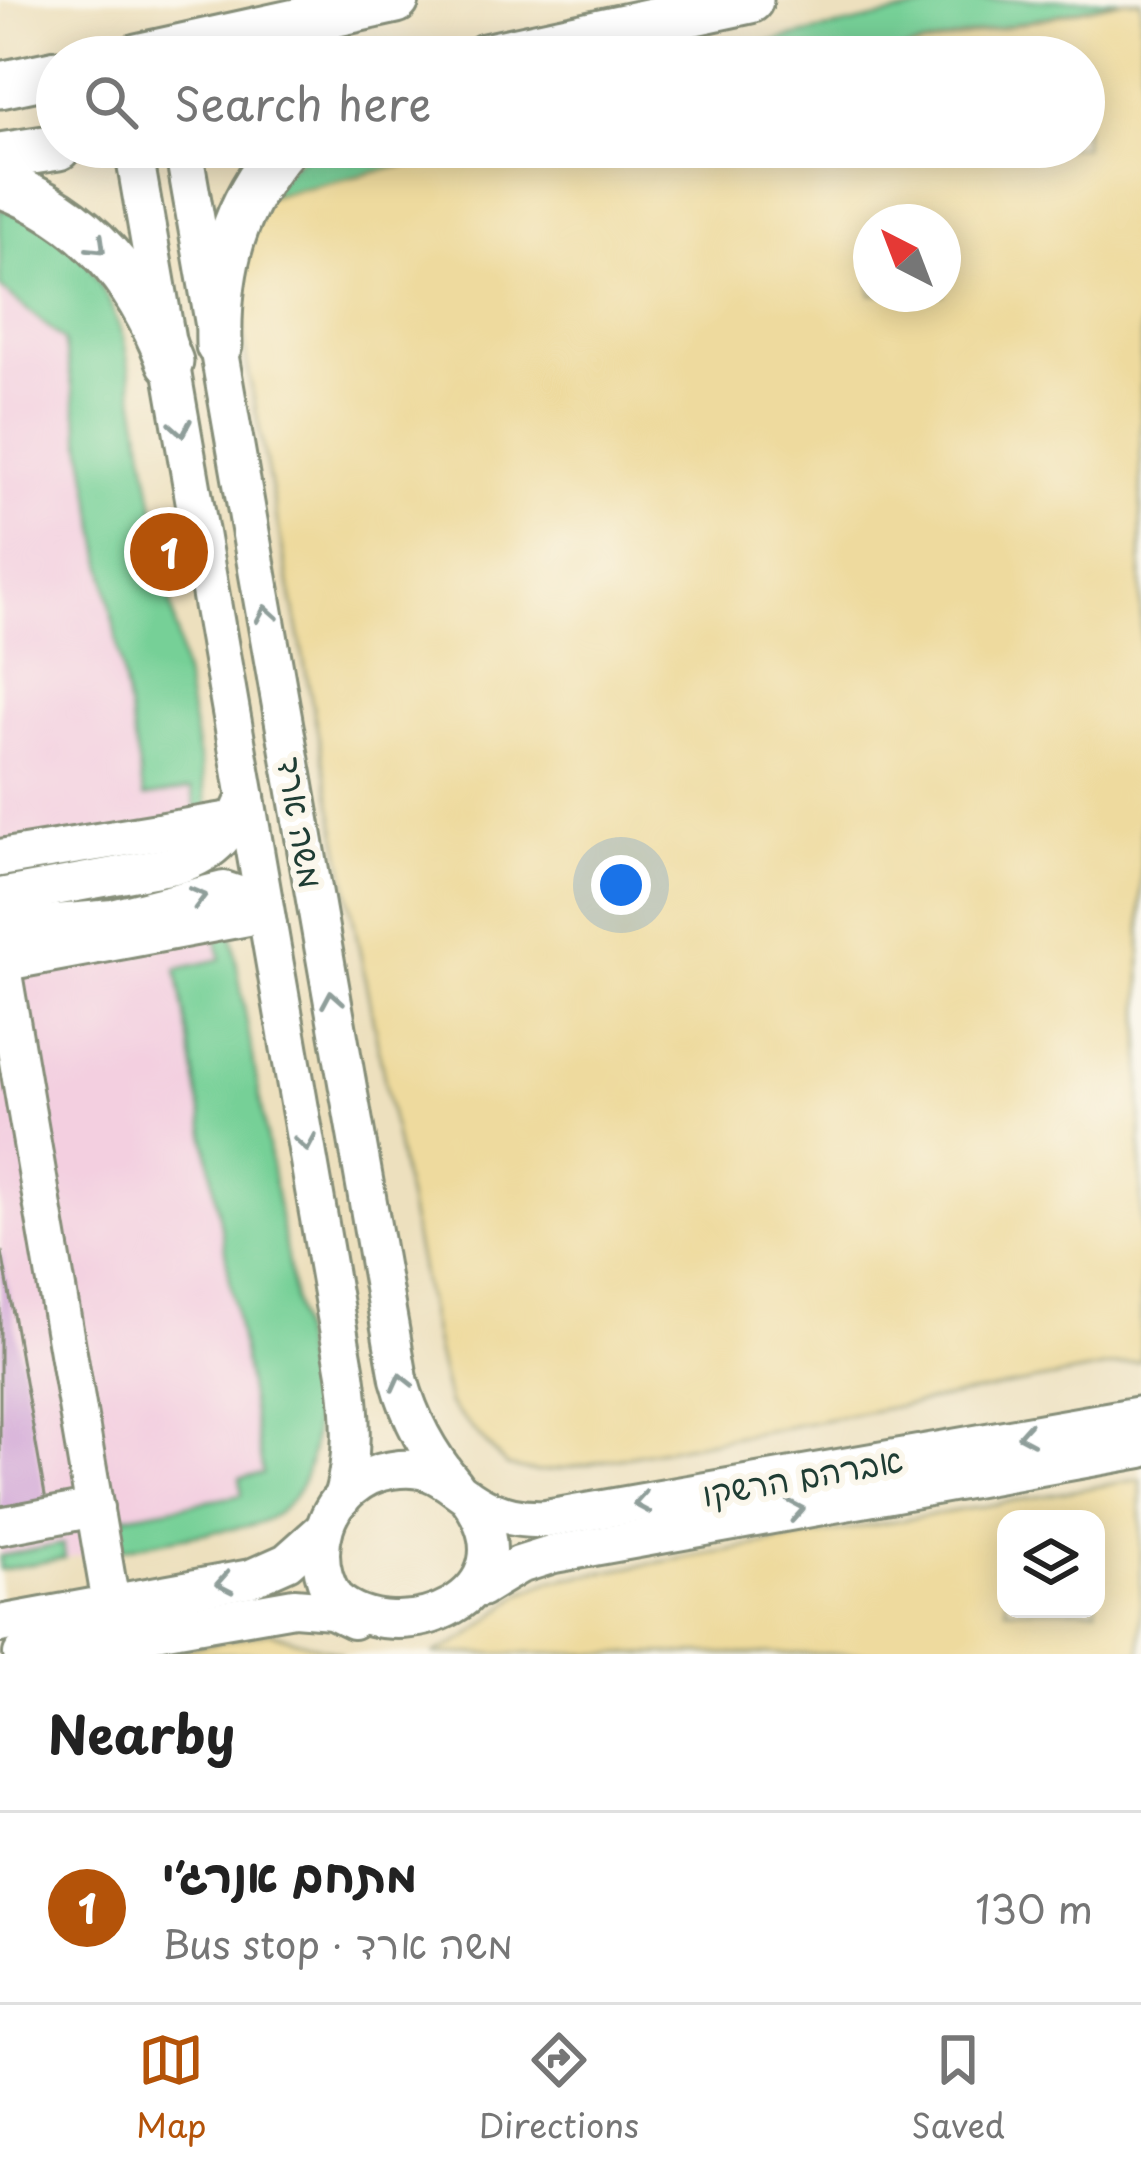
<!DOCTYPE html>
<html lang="en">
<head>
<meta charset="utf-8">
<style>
  body { margin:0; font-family:"Playpen Sans","Playpen Sans Hebrew",sans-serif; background:#f2f2f2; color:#222 }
  .controls { position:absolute; right:36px; bottom:36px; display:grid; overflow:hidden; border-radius:24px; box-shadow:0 6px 30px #0003 }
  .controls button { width:108px; height:108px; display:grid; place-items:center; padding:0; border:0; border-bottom:3px solid #e0e0e0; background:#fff; color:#222; font:60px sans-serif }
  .compass { position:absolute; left:853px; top:204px; width:108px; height:108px; border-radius:50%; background:#fff; box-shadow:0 6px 30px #0003; rotate:318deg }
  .you { position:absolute; left:621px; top:885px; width:42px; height:42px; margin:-30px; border:9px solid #fff; border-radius:50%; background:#1a73e8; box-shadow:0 0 0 18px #1a73e833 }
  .badge { display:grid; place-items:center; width:78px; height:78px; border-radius:50%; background:#b45309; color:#fff; font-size:39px; font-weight:700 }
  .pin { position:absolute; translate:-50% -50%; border:6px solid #fff; box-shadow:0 3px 12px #0006 }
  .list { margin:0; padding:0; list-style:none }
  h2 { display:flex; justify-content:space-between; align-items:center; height:156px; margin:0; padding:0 48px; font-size:51px }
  h2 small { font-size:39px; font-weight:400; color:#767676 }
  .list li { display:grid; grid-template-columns:78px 1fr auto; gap:36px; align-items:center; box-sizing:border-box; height:192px; padding:0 48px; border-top:3px solid #e0e0e0 }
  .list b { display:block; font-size:45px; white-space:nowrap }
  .list p { margin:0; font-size:39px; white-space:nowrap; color:#767676 }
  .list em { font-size:39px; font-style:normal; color:#767676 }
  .icon { flex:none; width:66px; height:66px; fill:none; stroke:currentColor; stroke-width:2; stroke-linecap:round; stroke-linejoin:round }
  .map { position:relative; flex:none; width:1141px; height:1654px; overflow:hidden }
  .search { position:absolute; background:#fff; box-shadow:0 6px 30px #0003; left:36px; right:36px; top:36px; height:132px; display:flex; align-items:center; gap:30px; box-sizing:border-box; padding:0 42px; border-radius:66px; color:#767676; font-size:45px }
  .sheet { height:348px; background:#fff }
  nav { display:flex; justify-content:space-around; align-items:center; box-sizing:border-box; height:168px; border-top:3px solid #e0e0e0; background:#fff; font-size:33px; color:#767676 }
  nav a { display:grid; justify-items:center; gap:6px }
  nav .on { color:#b45309 }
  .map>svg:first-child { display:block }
  .built { fill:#f3cfe0 }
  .green { fill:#76d097; stroke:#4a8666; stroke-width:3 }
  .sand { fill:#eeda9e; stroke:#868c69; stroke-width:3; fill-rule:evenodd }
  .building { fill:#cfa2d5 }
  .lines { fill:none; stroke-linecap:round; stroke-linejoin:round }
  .minor-casing { stroke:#868e79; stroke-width:42 }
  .major-casing { stroke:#868e79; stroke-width:51 }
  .minor { stroke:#fff; stroke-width:36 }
  .major { stroke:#fff; stroke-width:45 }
  .oneway { stroke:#8f9e9a }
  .labels { text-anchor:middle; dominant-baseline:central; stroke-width:12; stroke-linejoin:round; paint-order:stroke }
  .street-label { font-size:33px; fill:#1f3d34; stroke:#fbf7ec }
</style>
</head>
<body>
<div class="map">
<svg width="1141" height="1654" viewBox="0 0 1141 1654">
  <rect width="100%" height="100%" fill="#fbf7ec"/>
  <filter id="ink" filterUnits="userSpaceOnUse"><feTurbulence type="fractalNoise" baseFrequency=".00833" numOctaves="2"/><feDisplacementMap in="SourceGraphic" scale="24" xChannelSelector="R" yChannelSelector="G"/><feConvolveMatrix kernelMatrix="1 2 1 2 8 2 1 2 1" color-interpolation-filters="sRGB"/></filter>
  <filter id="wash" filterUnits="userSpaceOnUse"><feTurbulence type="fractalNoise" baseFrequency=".004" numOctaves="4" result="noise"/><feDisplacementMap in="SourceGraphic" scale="48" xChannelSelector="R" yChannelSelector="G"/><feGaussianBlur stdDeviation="2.7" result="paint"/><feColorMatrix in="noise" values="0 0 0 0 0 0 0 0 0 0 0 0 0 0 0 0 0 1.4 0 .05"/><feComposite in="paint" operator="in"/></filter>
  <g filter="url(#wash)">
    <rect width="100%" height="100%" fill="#ede0be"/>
    <polygon class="built" points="0,208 109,301 124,340 230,925 314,1416 315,1442 304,1479 288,1503 273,1516 252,1524 0,1570"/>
    <g class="green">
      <polygon points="960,0 1120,0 873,57 701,57"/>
      <polygon points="317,147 484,147 266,197 291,166"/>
      <polygon points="0,208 45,222 86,261 109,301 124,340 208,809 196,811 192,789 144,797 64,340 0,287"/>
      <path d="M230 925 314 1416C315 1452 306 1497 271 1517 253 1528 227 1529 206 1533 178 1538 150 1543 122 1549L115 1518 242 1495 240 1478 263 1474 177 969 221 959 215 931Z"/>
      <polygon points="63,1544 65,1558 0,1570 0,1556"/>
    </g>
    <g class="sand">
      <path d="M1125 0H1141V1361L572 1467 537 1472 507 1466 449 1404 437 1354 246 359 241 292 251 234 266 197 485 147H1084V57H877ZM871 222H943V294H871Z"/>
      <path d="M1141 1479V1654H433L467 1638 522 1593 551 1581ZM1096 1519V1609H1006V1519Z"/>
      <polygon points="269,1632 342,1654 159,1654"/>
    </g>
    <g id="blocks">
      <polygon class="building" points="0,1252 2,1252 47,1506 0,1516"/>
    </g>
  </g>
  <g filter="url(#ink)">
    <use href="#blocks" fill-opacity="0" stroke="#868e79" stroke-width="3"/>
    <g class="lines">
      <defs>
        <g id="minor">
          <path d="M133 147 346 1374C352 1416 354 1457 342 1498"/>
          <path d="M183 147 399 1379C410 1419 428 1453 455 1485"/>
          <polyline points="0,858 237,819"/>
          <path d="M0 897 180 864C215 853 232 831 246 797"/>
          <polyline points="0,928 113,918 224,890 251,899 264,914 268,925"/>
          <polyline points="0,956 111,1604"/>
          <polyline points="0,963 264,914"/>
          <path d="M467 1496C542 1597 396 1654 334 1598 320 1576 318 1551 325 1527 334 1497 362 1474 392 1470 439 1463 448 1488 483 1506 503 1517 524 1520 546 1519L1141 1415"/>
          <polyline points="0,1526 95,1508"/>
          <polyline points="481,1588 519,1565 554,1554 1141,1449"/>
          <polyline points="0,1624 251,1578 287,1562 324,1529"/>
          <polyline points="22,1654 294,1607 332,1610 353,1620"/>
        </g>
        <g id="major">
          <polyline points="137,57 396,0"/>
          <polyline points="485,57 750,0"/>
          <polyline points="0,85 57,73"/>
          <polyline points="0,156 58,147"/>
          <path d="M0 184C87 216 137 277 170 362"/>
          <path d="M219 345C217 268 233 206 284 147"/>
        </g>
      </defs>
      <use href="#minor" class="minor-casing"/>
      <use href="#major" class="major-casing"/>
      <use href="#minor" class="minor"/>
      <use href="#major" class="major"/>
    </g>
    <defs><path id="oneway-chevron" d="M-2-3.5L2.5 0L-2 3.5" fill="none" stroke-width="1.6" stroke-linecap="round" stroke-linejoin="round" transform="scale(3)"/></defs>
    <g class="oneway">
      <use href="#oneway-chevron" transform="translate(98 246) rotate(44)"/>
      <use href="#oneway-chevron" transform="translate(181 428) rotate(80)"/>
      <use href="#oneway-chevron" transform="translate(266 614) rotate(-100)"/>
      <use href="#oneway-chevron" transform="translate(198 897) rotate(-15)"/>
      <use href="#oneway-chevron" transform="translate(332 999) rotate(-100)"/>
      <use href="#oneway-chevron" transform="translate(306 1143) rotate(80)"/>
      <use href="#oneway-chevron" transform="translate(401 1382) rotate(-104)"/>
      <use href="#oneway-chevron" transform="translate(1026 1435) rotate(170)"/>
      <use href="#oneway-chevron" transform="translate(642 1503) rotate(170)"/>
      <use href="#oneway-chevron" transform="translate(796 1510) rotate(-10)"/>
      <use href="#oneway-chevron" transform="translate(224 1583) rotate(169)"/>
    </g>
  </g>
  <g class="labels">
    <g class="street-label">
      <text transform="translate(302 822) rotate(80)">משה ארד</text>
      <text transform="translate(802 1475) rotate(-10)">אברהם הרשקו</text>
    </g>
  </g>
</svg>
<div class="controls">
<button><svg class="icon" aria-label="layers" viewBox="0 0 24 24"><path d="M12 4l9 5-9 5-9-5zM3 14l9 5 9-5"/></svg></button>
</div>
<svg class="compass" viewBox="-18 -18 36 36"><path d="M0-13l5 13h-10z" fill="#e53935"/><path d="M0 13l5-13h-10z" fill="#767676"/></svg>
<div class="you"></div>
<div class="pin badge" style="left:169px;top:552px">1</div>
<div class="search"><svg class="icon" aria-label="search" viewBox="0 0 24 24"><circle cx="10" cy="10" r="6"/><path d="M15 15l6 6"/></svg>Search here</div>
</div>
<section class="sheet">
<h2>Nearby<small></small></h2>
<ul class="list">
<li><span class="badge">1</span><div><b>מתחם אנרג׳י</b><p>Bus stop · משה ארד</p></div><em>130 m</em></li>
</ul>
</section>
<nav>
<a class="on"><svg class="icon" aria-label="map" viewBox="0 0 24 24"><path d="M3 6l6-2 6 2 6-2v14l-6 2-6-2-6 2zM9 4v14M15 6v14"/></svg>Map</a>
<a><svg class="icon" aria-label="directions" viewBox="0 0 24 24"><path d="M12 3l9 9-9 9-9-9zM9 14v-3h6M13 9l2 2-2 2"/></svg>Directions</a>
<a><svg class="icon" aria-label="saved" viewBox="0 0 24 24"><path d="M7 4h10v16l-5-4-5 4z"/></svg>Saved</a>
</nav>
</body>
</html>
